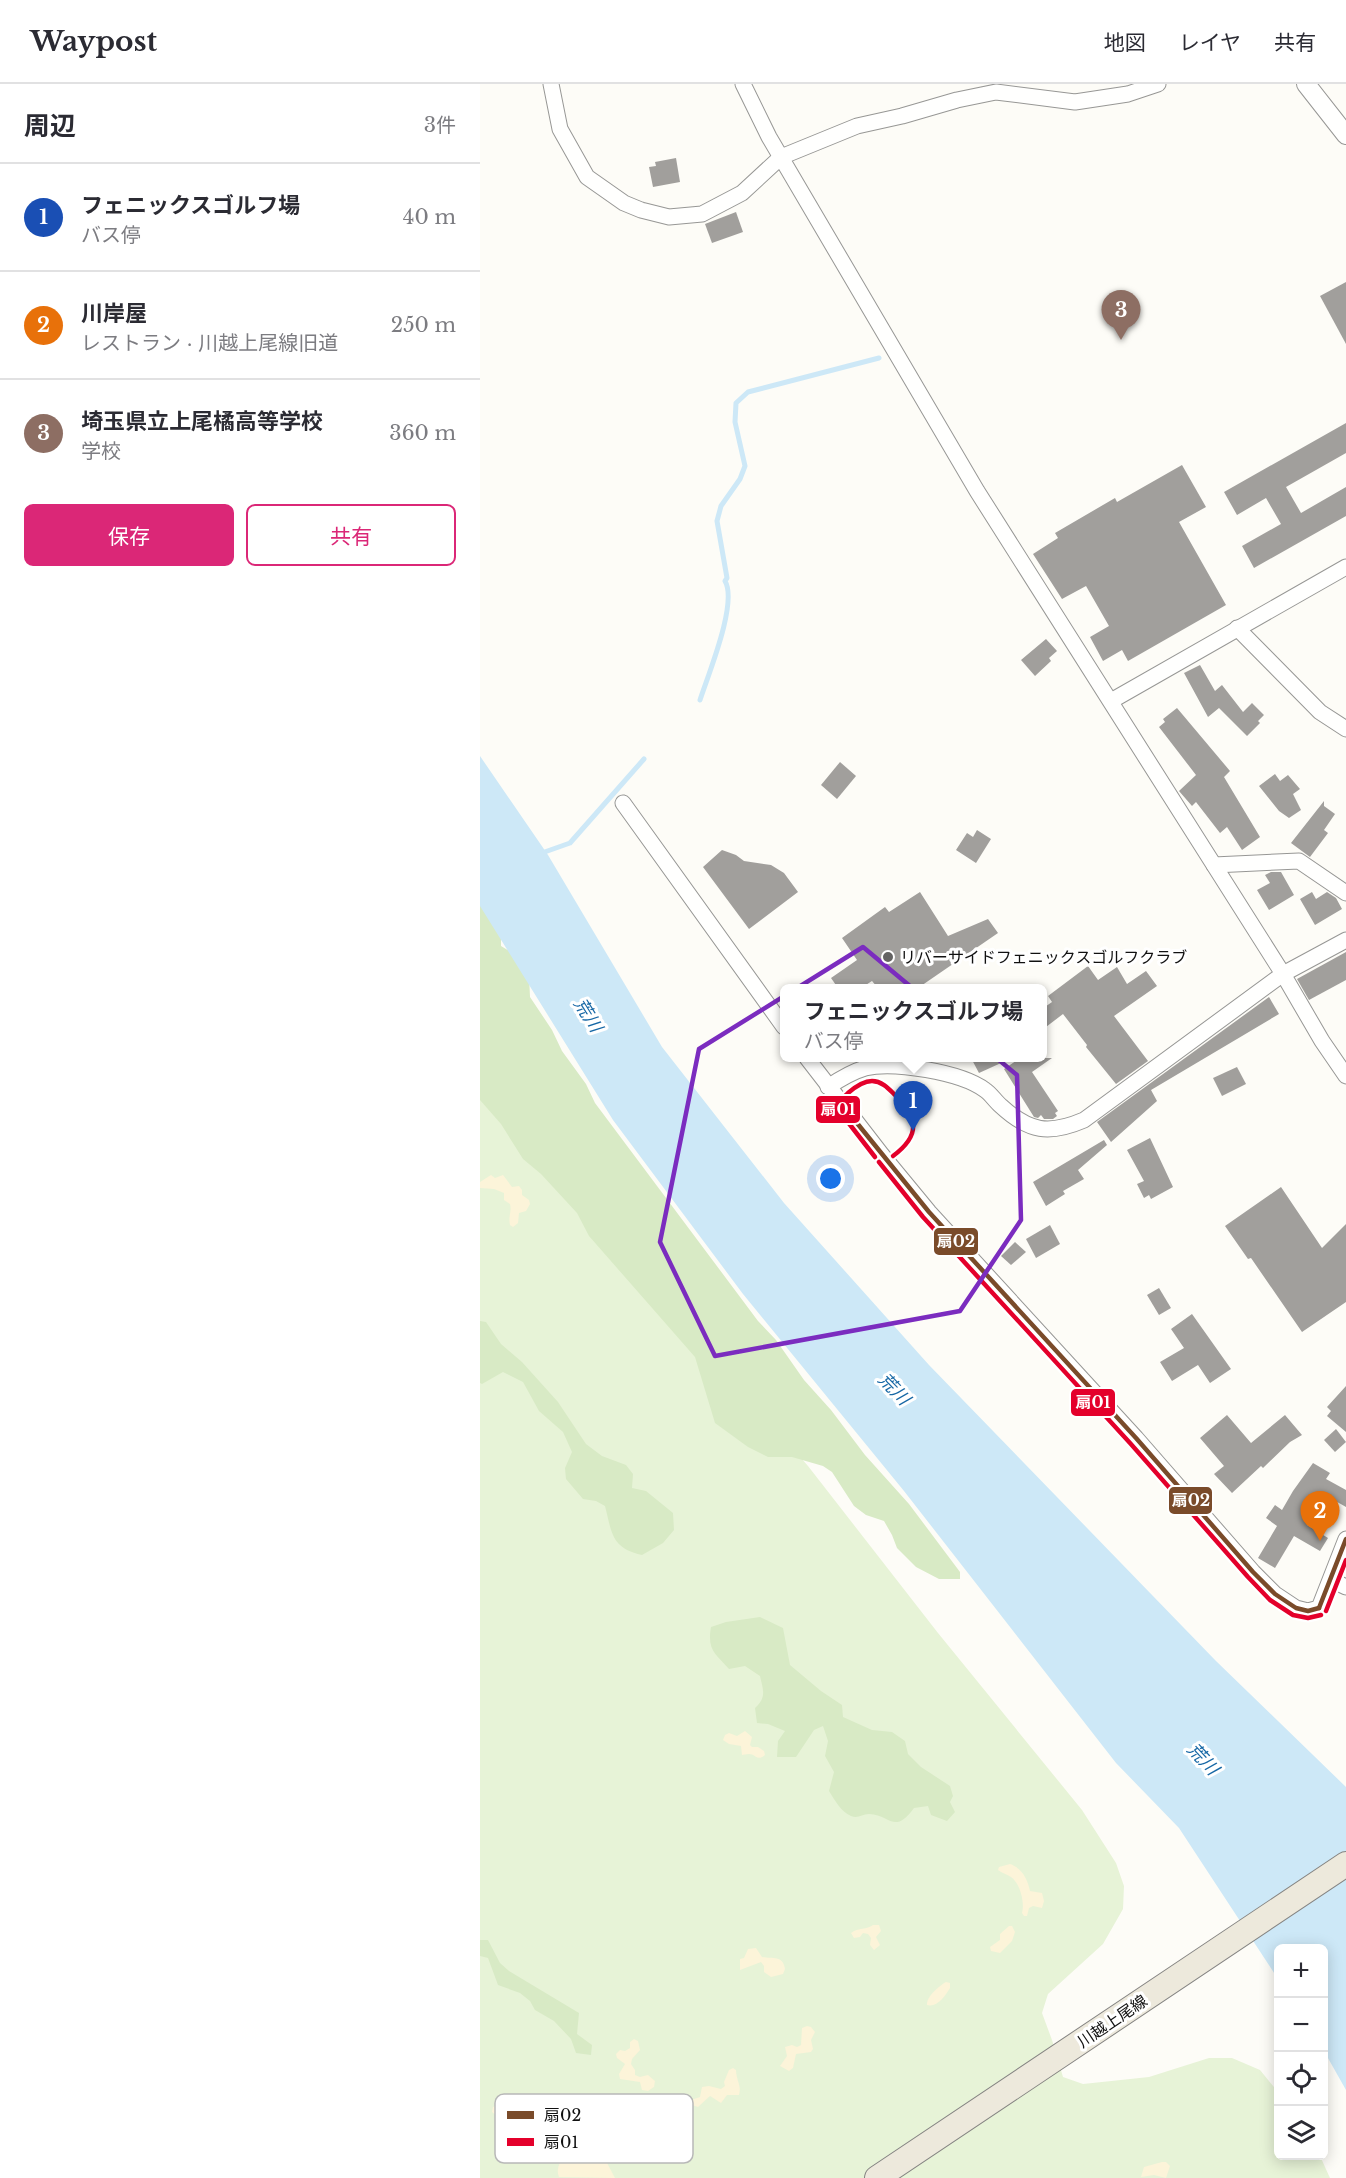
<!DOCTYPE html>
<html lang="ja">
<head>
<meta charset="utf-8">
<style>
  body { margin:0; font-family:"Libre Baskerville","Noto Sans JP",serif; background:#f2f2f3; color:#2b2b33 }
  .controls { position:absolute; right:18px; bottom:18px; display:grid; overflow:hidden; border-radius:9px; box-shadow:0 3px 15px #0003 }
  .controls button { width:54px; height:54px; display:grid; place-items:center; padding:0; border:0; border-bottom:2px solid #e1e1e2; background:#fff; color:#2b2b33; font:30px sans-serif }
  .you { position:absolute; left:351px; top:1095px; width:21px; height:21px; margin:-15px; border:4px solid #fff; border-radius:50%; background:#1a73e8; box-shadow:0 0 0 9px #1a73e833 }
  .badge { display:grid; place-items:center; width:39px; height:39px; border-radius:50%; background:#db2777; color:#fff; font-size:20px; font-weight:700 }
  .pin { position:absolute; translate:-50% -50px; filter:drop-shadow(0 2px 3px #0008) }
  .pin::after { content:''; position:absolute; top:32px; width:21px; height:18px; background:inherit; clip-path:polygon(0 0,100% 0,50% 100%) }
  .popup { position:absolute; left:300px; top:900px; width:267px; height:78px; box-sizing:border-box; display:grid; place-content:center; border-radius:9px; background:#fff; filter:drop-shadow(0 2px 4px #0005); font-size:20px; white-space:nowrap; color:#7c7c81 }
  .popup b { font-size:22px; color:#2b2b33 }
  .popup::after { content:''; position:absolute; left:50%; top:100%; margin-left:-12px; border:12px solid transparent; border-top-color:#fff }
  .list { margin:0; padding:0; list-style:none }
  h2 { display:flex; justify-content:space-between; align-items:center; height:78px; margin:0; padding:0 24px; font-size:26px }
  h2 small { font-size:20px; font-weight:400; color:#7c7c81 }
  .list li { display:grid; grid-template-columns:39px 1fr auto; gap:18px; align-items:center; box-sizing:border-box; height:108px; padding:0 24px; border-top:2px solid #e1e1e2 }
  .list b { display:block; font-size:22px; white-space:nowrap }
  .list p { margin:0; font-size:20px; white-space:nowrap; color:#7c7c81 }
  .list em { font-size:20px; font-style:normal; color:#7c7c81 }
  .actions { display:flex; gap:12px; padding:18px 24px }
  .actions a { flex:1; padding:14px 0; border:2px solid #db2777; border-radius:9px; text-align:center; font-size:21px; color:#db2777 }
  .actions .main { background:#db2777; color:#fff }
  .icon { flex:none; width:33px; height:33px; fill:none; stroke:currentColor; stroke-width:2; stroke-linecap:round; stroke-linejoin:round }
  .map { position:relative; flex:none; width:866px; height:2094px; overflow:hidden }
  header { display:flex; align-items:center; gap:36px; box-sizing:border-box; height:84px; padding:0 30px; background:#fff; border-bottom:2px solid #e1e1e2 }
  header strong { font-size:28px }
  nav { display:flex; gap:33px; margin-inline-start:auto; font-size:21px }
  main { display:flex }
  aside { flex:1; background:#fff }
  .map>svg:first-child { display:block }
  .green { fill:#e7f3d7 }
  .forest { fill:#d8eac5 }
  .sand { fill:#fcf4d9 }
  .water { fill:#cde8f7 }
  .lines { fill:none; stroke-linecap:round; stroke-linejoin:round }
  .stream { stroke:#cde8f7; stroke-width:5 }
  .building { fill:#a19f9c }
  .minor-casing { stroke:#979795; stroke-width:17 }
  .tertiary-casing { stroke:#979795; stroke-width:20 }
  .primary-casing { stroke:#858482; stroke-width:26 }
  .minor { stroke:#fffffe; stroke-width:15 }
  .tertiary { stroke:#fffffe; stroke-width:18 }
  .primary { stroke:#ede9dc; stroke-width:24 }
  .bus-1-casing { stroke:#fff; stroke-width:9 }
  .bus-2-casing { stroke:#fff; stroke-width:9 }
  .bus-1 { stroke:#7a4b2a; stroke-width:4.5 }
  .bus-2 { stroke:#e4002b; stroke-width:4.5 }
  .marked { fill:none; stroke:#7b2cbf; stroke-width:4.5; stroke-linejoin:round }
  .poi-dot { fill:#646362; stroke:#fff; stroke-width:2 }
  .labels { text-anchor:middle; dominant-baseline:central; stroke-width:6; stroke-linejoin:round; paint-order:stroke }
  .poi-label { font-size:16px; fill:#111; stroke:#fff; text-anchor:start }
  .street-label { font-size:16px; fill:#111; stroke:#fff }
  .water-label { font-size:18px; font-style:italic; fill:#1768a6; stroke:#fff }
  .key { fill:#fff; stroke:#b8b8b8; stroke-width:1.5 }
  .key-label { font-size:16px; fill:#111 }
  .line-badge { stroke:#fff; stroke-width:2 }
  .badge-label { font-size:16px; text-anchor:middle; font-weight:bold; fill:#fff }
</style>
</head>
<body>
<header>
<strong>Waypost</strong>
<nav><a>地図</a><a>レイヤ</a><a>共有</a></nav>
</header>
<main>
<aside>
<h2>周辺<small>3件</small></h2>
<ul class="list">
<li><span class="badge" style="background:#1a4fb4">1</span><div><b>フェニックスゴルフ場</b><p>バス停</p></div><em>40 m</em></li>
<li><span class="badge" style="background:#e8710a">2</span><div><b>川岸屋</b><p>レストラン · 川越上尾線旧道</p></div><em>250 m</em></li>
<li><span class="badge" style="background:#8d6e63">3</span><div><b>埼玉県立上尾橘高等学校</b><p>学校</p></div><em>360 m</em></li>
</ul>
<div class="actions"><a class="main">保存</a><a>共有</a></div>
</aside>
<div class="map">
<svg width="866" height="2094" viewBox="0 0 866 2094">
  <rect width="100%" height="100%" fill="#fdfcf7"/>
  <polygon class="green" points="0,976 197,1232 328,1382 458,1549 602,1726 636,1779 644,1802 643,1825 623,1860 568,1910 562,1929 572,1956 583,1993 603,2000 669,1993 729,1974 752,1974 780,1986 798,2008 798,2072 840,2072 850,2094 0,2094"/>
  <g class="forest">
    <polygon points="0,801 21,844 21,862 39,873 49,891 50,913 72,946 82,967 106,1000 115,1019 278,1237 296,1256 324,1296 351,1326 385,1371 429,1420 480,1488 480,1495 459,1495 436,1483 417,1464 412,1451 404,1437 386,1431 374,1422 352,1388 343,1382 312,1373 288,1373 268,1363 235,1339 215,1273 109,1152 97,1129 61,1090 43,1075 21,1040 0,1016"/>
    <path d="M0 1237 6 1238 21 1260 42 1278 78 1318 106 1360 122 1372 146 1381 153 1390 152 1404 166 1407 193 1429 194 1446 183 1459 162 1471C131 1464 132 1449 125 1422L116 1417 103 1415 86 1395 85 1384 92 1368 83 1348 59 1327 43 1298 23 1288 2 1300 0 1299Z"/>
    <path d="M280 1533 303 1544 310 1581 341 1607 362 1621 363 1633 392 1646 412 1648 425 1657 428 1670 441 1683 470 1702 473 1712 470 1718 475 1728 467 1737 451 1731 448 1722 434 1724C414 1751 411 1731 389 1730 382 1730 378 1735 371 1732 361 1728 354 1715 349 1707L354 1688 345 1672 348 1657 343 1642 334 1646 316 1673H297L298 1657 305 1647 288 1640 277 1639 275 1624C287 1613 283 1606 280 1592L265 1582 249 1585C235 1569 227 1566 231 1543L246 1538Z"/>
    <polygon points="0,1856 8,1856 20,1879 29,1887 99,1929 97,1950 112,1961 111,1971 96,1969 91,1955 74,1937 55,1926 50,1917 40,1909 18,1901 8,1874 0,1872"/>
  </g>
  <g class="sand">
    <path d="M11 1091 15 1094 23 1091 32 1103 39 1102 42 1106V1111L49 1116 50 1120 46 1127 39 1129 38 1139 33 1143 30 1141C28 1133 32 1127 30 1120L24 1116V1109L14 1105 0 1104V1098Z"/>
    <path d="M265 1647 272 1653 270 1661 272 1663H278L284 1667 285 1671C277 1678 276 1670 269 1670 266 1670 264 1671 262 1671L261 1662 249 1660 243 1656 245 1651 249 1649 257 1652Z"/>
    <path d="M530 1780C542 1784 548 1796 550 1807L562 1809 564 1817 562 1824 553 1822 549 1824 547 1832H544L542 1829C545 1819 540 1799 531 1793 526 1790 522 1789 518 1786L519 1783Z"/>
    <path d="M393 1841H399L401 1847 396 1853 400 1861 394 1866 390 1861 391 1854 388 1850 383 1849 380 1853 374 1854 371 1849C378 1843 387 1846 393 1841Z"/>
    <polygon points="529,1842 532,1842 535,1848 532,1857 520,1869 511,1867 510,1863 520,1856 520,1850"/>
    <path d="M276 1864 282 1873C293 1875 303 1871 305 1885L303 1890 291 1893 284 1888V1882L281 1878 260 1886V1875L264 1874 268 1865Z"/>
    <path d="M466 1898 470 1899V1904C465 1912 457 1924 447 1921 446 1913 459 1902 466 1898Z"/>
    <polygon points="327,1942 331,1943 335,1948 331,1956 333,1965 331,1968 316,1970 313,1984 309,1987 300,1982 307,1972 305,1963 312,1961 317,1963 321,1961 322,1944"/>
    <polygon points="154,1955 158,1957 160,1966 152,1975 151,1980 155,1986 155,1991 160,1993 168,1991 175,1997 174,2003 168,2007 162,2006 160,1998 140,1995 139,1990 145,1980 137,1974 136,1970 140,1966 145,1967 150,1964 150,1958"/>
    <path d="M253 1984 256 1986C256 1996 262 2002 259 2011H247L241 2019 230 2012 218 2023 212 2021 211 2016 220 2013 222 2003 229 2002 241 2005 245 2002 244 1998 249 1986Z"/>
    <path d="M40 2015H45L49 2018 45 2031 48 2035 59 2038 63 2043 60 2055 55 2057 50 2053 48 2043 38 2039 30 2028 26 2027 16 2031 12 2028 13 2023C22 2018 31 2020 40 2015Z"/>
    <path d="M101 2065 108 2068V2075L111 2079 121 2075 126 2077 135 2094 79 2093C75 2083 82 2077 85 2069Z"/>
    <polygon points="682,2078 686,2078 690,2082 686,2094 674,2091 661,2093 664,2083"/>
  </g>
  <polygon class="water" points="0,672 68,771 182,963 304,1119 449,1281 736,1577 866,1703 866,2006 844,1967 844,1864 798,1864 798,1895 699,1744 636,1679 424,1407 263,1210 133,1036 0,822"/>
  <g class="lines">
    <g class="stream">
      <path d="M220 616C228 591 258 519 245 497L247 494 237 437 241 422 260 395 265 382 255 338 256 319 268 308 399 274"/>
      <polyline points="59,770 90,759 164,675"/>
    </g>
  </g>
  <g class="building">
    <polygon points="196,74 200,98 173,103 169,83 176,82 175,78"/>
    <polygon points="256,128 263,148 232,159 225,140"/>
    <polygon points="866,198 866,260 840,212"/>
    <polygon points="866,339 866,369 806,403 821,429 866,403 866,432 774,484 762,462 801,440 786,414 757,431 744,408"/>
    <polygon points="702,381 726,423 699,438 746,521 648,577 642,566 623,577 610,553 629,542 606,502 582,515 553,470 578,454 575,449 635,414 637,418"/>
    <polygon points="566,555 577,567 569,574 571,577 555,592 541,576"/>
    <polygon points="720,581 735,607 742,601 763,628 772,619 784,631 778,637 780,639 767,652 739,624 728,633 704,589"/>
    <polygon points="697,624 750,687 744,693 780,753 762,766 747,743 740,749 716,718 712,722 699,707 716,691 679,643 685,638 683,635"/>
    <polygon points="360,678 376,692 357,715 341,701"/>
    <polygon points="795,690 800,697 808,691 820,705 813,710 821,726 809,734 799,727 779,702"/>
    <polygon points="844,717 844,722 855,730 844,746 848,749 830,773 811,759"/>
    <polygon points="497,746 511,755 496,779 476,766 487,749 493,753"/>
    <polygon points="242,766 256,771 264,777 291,781 304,789 318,808 269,845 223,783"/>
    <polygon points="791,788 801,788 814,811 789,826 777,806 790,799 785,791"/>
    <polygon points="440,808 468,852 508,835 518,849 438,904 398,904 392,897 381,904 358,904 351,894 377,876 362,854 405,823 409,828"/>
    <polygon points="832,808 836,815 847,808 856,814 862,825 835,841 820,815"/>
    <polygon points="866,868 866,896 829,916 817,895"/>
    <polygon points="608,882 618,896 637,883 647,900 666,887 677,902 634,932 668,977 636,1000 606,963 607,961 583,930 562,946 562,925 572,918 568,912"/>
    <polygon points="789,913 799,930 671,1006 677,1017 631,1058 617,1038"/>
    <polygon points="491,974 532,974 499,989"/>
    <polygon points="540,974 572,974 552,988 578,1027 575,1029 577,1032 573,1035 564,1035 561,1031 558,1034 554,1033 524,985"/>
    <polygon points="757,983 766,1000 742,1012 733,994"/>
    <polygon points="670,1054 693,1103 671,1115 669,1111 664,1114 657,1100 664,1097 647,1066"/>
    <polygon points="624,1056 627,1061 598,1086 604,1095 583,1107 585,1110 566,1122 553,1098"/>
    <polygon points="801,1103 842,1164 866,1140 866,1218 822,1248 771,1174 768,1175 745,1142"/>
    <polygon points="570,1141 580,1160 556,1174 546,1155"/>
    <polygon points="535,1158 546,1168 531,1181 521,1172"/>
    <polygon points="679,1204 691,1224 679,1231 667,1211"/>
    <polygon points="712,1230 751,1285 730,1299 718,1281 692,1297 680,1278 704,1264 691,1245"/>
    <polygon points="866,1302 866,1348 847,1332 851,1327 847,1323"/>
    <polygon points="747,1331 771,1359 805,1331 822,1351 810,1358 783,1384 781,1382 752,1409 734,1390 744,1382 720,1354"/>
    <polygon points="856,1345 866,1358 855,1368 844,1356"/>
    <polygon points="833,1379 850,1389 846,1395 866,1406 866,1423 845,1411 827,1441 848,1454 840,1467 814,1452 795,1484 778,1474 797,1442 786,1434 795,1421 802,1426 813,1407"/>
  </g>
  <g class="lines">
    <defs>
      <g id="minor">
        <polyline points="71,0 80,45 107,93 144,119 161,126 189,133 222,130 262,109 301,73 377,42 422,32 477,16 516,8 595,18 648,10 678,0"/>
        <polyline points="263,0 289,53 497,407 803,890 842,957 866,992"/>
        <polyline points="757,544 840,628 866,645"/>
        <polyline points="631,617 866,483"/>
        <polyline points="143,719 304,943"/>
        <polyline points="734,781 819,777 866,809"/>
        <polyline points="327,974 402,1071 449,1128 656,1354 773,1488 795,1510 816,1524 828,1527 839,1524 866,1455"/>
        <path d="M348 1003C360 995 371 988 385 984 413 977 481 988 505 1006 511 1010 515 1017 521 1022 549 1048 569 1051 604 1036L803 890 866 856"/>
        <polyline points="851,1496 866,1503"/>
      </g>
      <polyline id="tertiary" points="826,0 866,51"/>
      <polyline id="primary" points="397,2094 866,1780"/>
    </defs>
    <use href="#minor" class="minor-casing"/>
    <use href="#tertiary" class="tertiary-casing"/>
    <use href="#primary" class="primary-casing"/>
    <use href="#minor" class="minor"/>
    <use href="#tertiary" class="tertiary"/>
    <use href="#primary" class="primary"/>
    <defs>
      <g id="bus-1">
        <polyline points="364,1023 449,1128 656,1354 773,1488 795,1510 816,1524 828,1527 839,1524"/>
        <polyline points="839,1524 866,1455"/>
      </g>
      <g id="bus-2">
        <path d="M395 1073 357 1024C358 1017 363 1014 368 1009 375 1003 383 997 392 997 402 997 409 1005 415 1011 438 1035 441 1051 413 1072"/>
        <polyline points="399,1078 443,1133 650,1359 768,1493 790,1516 813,1531 828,1534 841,1531"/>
        <polyline points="846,1527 866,1476"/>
      </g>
    </defs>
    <use href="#bus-1" class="bus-1-casing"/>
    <use href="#bus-2" class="bus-2-casing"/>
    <use href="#bus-1" class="bus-1"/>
    <use href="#bus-2" class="bus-2"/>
  </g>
  <path class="marked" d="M383 863 537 991 541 1136 480 1227 235 1272 180 1158 219 965Z"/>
  <circle class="poi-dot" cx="408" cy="873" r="6"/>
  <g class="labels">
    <g class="poi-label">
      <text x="420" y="873">リバーサイドフェニックスゴルフクラブ</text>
    </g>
    <g class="street-label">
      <text transform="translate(632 1937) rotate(-34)">川越上尾線</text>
    </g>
    <g class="water-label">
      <text transform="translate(108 931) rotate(58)">荒川</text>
      <text transform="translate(414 1305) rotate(46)">荒川</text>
      <text transform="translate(723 1675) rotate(47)">荒川</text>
    </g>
  </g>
  <rect x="15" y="2010" width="198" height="69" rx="9" class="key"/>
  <rect x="27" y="2027" width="27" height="8" fill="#7a4b2a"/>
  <rect x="27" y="2054" width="27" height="8" fill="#e4002b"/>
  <g class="key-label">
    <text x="64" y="2037">扇02</text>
    <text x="64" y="2064">扇01</text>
  </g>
  <g class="line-badge">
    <rect x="335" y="1011" width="46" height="29" rx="6" fill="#e4002b"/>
    <rect x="453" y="1143" width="46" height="29" rx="6" fill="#7a4b2a"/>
    <rect x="590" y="1304" width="46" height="29" rx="6" fill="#e4002b"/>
    <rect x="688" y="1402" width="45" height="29" rx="6" fill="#7a4b2a"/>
  </g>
  <g class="badge-label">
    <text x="358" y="1031">扇01</text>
    <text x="476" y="1163">扇02</text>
    <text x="613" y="1324">扇01</text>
    <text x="711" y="1422">扇02</text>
  </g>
</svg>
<div class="controls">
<button>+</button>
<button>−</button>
<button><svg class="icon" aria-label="locate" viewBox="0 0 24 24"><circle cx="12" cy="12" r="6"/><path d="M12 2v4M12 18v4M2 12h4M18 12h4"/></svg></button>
<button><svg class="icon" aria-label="layers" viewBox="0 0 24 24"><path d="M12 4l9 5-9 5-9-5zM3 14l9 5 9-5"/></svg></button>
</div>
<div class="you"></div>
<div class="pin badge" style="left:433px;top:1047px;background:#1a4fb4">1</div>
<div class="popup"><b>フェニックスゴルフ場</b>バス停</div>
<div class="pin badge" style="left:840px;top:1457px;background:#e8710a">2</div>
<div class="pin badge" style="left:641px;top:256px;background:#8d6e63">3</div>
</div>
</main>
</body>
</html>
